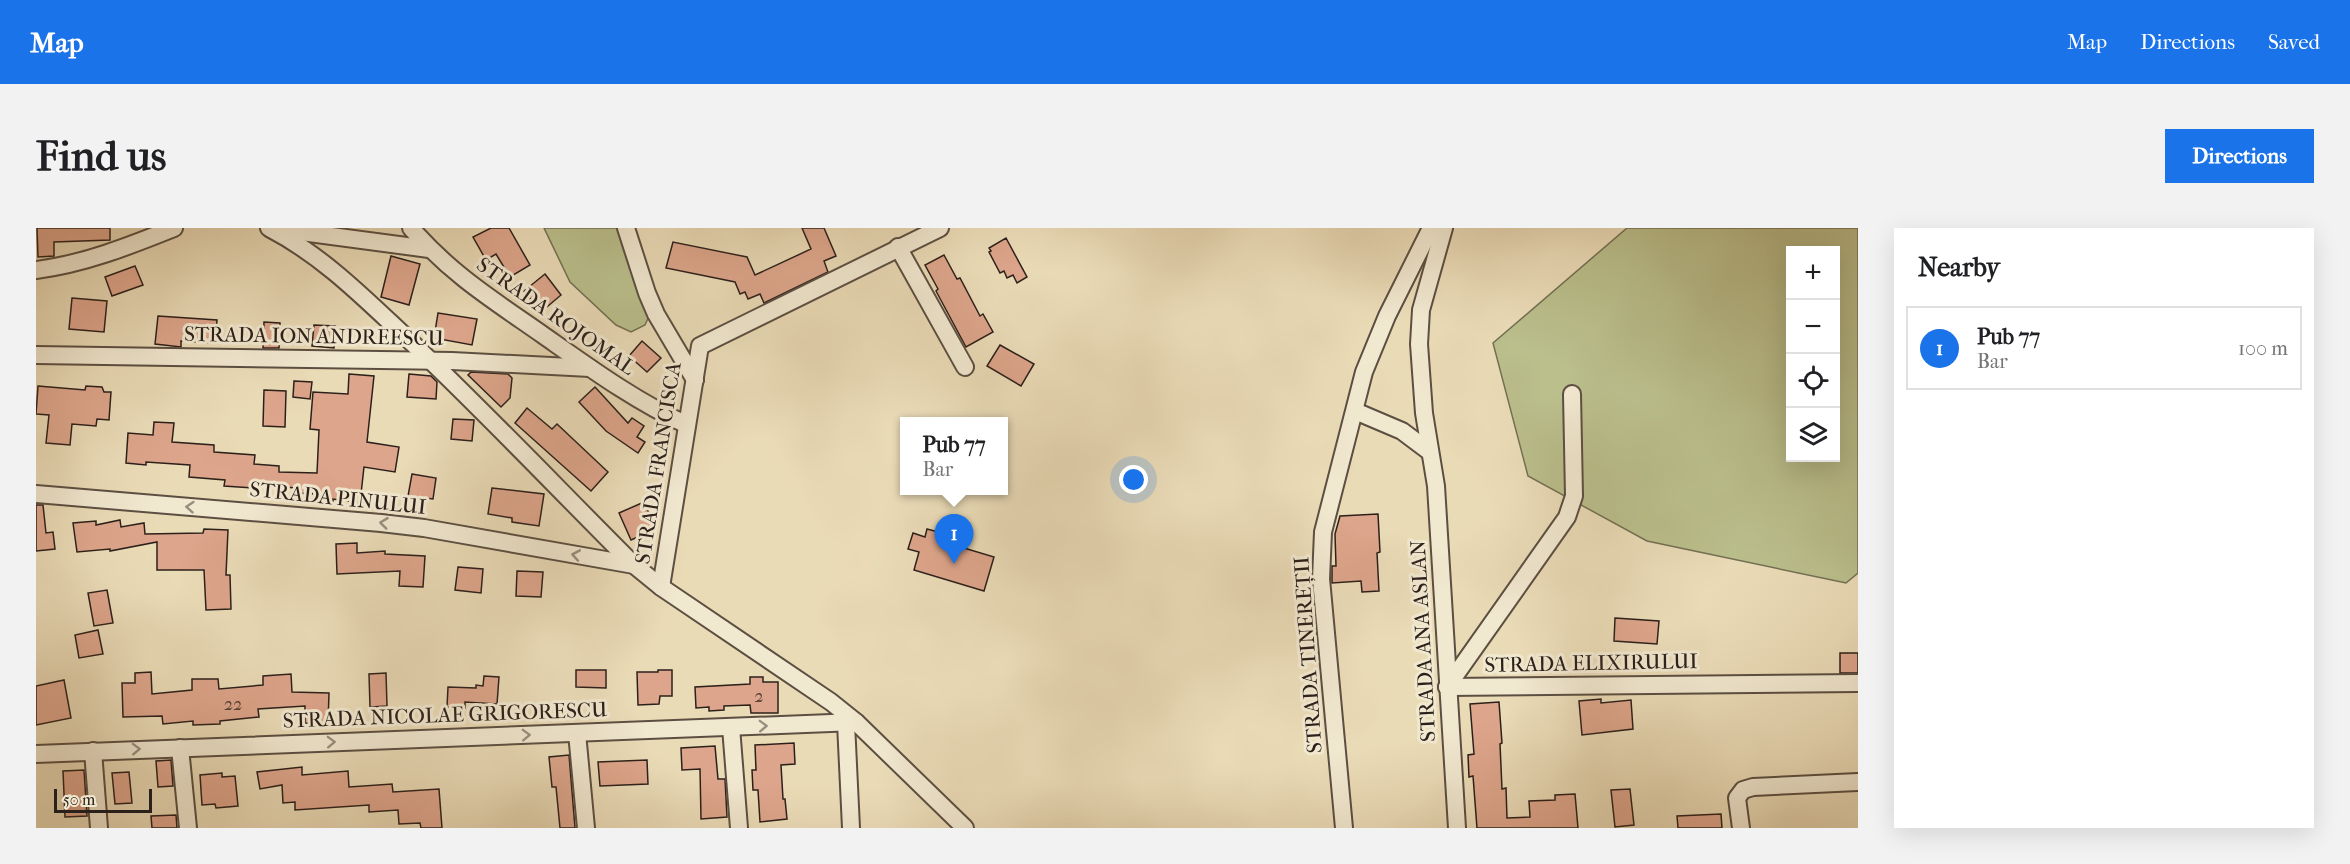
<!DOCTYPE html>
<html lang="en">
<head>
<meta charset="utf-8">
<style>
  body { margin:0; font-family:"IM FELL French Canon",serif; background:#f2f2f2; color:#202124 }
  .controls { position:absolute; right:18px; top:18px; display:grid; overflow:hidden; border-radius:0px; box-shadow:0 6px 24px #0002 }
  .controls button { width:54px; height:54px; display:grid; place-items:center; padding:0; border:0; border-bottom:2px solid #e0e0e0; background:#fff; color:#202124; font:30px sans-serif }
  .scale { position:absolute; left:18px; bottom:15px; width:98px; box-sizing:border-box; padding-left:6px; border:3px solid #2c201b; border-top:0; font-size:16px; line-height:21px; white-space:nowrap; color:#2c201b; -webkit-text-stroke:4px #f1e8d0; paint-order:stroke }
  .you { position:absolute; left:1098px; top:252px; width:21px; height:21px; margin:-15px; border:4px solid #fff; border-radius:50%; background:#1a73e8; box-shadow:0 0 0 9px #1a73e833 }
  .badge { display:grid; place-items:center; width:39px; height:39px; border-radius:50%; background:#1a73e8; color:#fff; font-size:20px; font-weight:700 }
  .pin { position:absolute; translate:-50% -50px; filter:drop-shadow(0 2px 3px #0008) }
  .pin::after { content:''; position:absolute; top:32px; width:21px; height:18px; background:inherit; clip-path:polygon(0 0,100% 0,50% 100%) }
  .popup { position:absolute; left:864px; top:189px; width:108px; height:78px; box-sizing:border-box; display:grid; place-content:center; border-radius:0px; background:#fff; filter:drop-shadow(0 2px 4px #0005); font-size:20px; white-space:nowrap; color:#757577 }
  .popup b { font-size:22px; color:#202124 }
  .popup::after { content:''; position:absolute; left:50%; top:100%; margin-left:-12px; border:12px solid transparent; border-top-color:#fff }
  .list { margin:0; padding:0; list-style:none }
  h2 { display:flex; justify-content:space-between; align-items:center; height:78px; margin:0; padding:0 24px; font-size:26px }
  h2 small { font-size:20px; font-weight:400; color:#757577 }
  .list li { display:grid; grid-template-columns:39px 1fr auto; gap:18px; align-items:center; box-sizing:border-box; height:84px; margin:0 12px 12px; padding:0 12px; border:2px solid #e0e0e0; border-radius:0px }
  .list b { display:block; font-size:22px; white-space:nowrap }
  .list p { margin:0; font-size:20px; white-space:nowrap; color:#757577 }
  .list em { font-size:20px; font-style:normal; color:#757577 }
  .icon { flex:none; width:33px; height:33px; fill:none; stroke:currentColor; stroke-width:2; stroke-linecap:round; stroke-linejoin:round }
  .map { position:relative; flex:none; width:1822px; height:600px; overflow:hidden; border-radius:0px }
  header { display:flex; align-items:center; gap:36px; box-sizing:border-box; height:84px; padding:0 30px; background:#1a73e8; color:#fff }
  header strong { font-size:28px }
  nav { display:flex; gap:33px; margin-inline-start:auto; font-size:21px }
  .intro { display:flex; align-items:center; justify-content:space-between; box-sizing:border-box; height:144px; padding:0 36px }
  h1 { margin:0; font-size:42px }
  .button { padding:15px 27px; border-radius:0px; background:#1a73e8; color:#fff; font-size:21px; font-weight:700 }
  main { display:flex; gap:36px; padding:0 36px }
  aside { flex:1; background:#fff; border-radius:0px; box-shadow:0 6px 24px #0002 }
  .map>svg:first-child { display:block }
  .green { fill:#babf8c; stroke:#737054; stroke-width:1.5; fill-rule:evenodd }
  .building { fill:#dda58b; stroke:#2c201b; stroke-width:1.5 }
  .lines { fill:none; stroke-linecap:round; stroke-linejoin:round }
  .minor-casing { stroke:#5c4f42; stroke-width:20 }
  .minor { stroke:#f1e8d0; stroke-width:16 }
  .oneway { stroke:#988e7f }
  .labels { text-anchor:middle; dominant-baseline:central; stroke-width:6; stroke-linejoin:round; paint-order:stroke }
  .number-label { font-size:18px; fill:#584137 }
  .street-label { font-size:21px; fill:#2c201b; stroke:#f1e8d0 }
</style>
</head>
<body>
<header>
<strong>Map</strong>
<nav><a>Map</a><a>Directions</a><a>Saved</a></nav>
</header>
<div class="intro"><h1>Find us</h1><a class="button">Directions</a></div>
<main>
<div class="map">
<svg width="1822" height="600" viewBox="0 0 1822 600">
  <rect width="100%" height="100%" fill="#eadbb7"/>
  <filter id="stains"><feTurbulence type="fractalNoise" baseFrequency=".00333" numOctaves="4"/><feColorMatrix values="0 0 0 0 .2 0 0 0 0 .09 0 0 0 0 .02 0 0 0 .5 -.17"/></filter>
  <radialGradient id="worn" r=".72"><stop offset=".6" stop-color="#630" stop-opacity="0"/><stop offset="1" stop-color="#630" stop-opacity=".3"/></radialGradient>
  <g class="green">
    <polygon points="508,0 594,0 614,86 609,97 595,104 580,97 534,54"/>
    <path d="M1591 0H1822V345L1810 355 1611 313 1492 248 1457 115ZM1754 22H1800V230H1754Z"/>
  </g>
  <g class="building">
    <polygon points="1,0 74,0 74,12 18,14 18,28 2,29"/>
    <polygon points="455,0 473,0 494,37 474,49 460,26 450,32 437,9"/>
    <polygon points="766,0 788,0 800,28 788,33 792,44 728,75 724,66 712,71 709,64 704,66 699,54 630,40 637,14 711,29 719,47 775,21"/>
    <polygon points="970,10 991,49 981,55 977,47 971,50 968,43 964,45 953,24 955,23 953,20"/>
    <polygon points="908,27 921,51 924,50 944,88 947,86 957,104 930,119 900,63 902,61 889,37"/>
    <polygon points="355,28 384,36 373,77 345,69"/>
    <polygon points="99,38 107,57 76,68 69,49"/>
    <polygon points="509,46 525,67 505,84 488,63"/>
    <polygon points="36,70 71,73 68,104 33,101"/>
    <polygon points="402,85 441,91 436,117 398,110"/>
    <polygon points="122,88 181,92 179,115 145,113 145,119 119,116"/>
    <polygon points="228,94 244,95 243,120 227,120"/>
    <polygon points="278,97 299,98 298,120 276,118"/>
    <polygon points="606,113 625,130 611,144 593,128"/>
    <polygon points="964,117 998,136 985,158 951,138"/>
    <polygon points="435,144 472,146 476,150 474,170 465,179 432,147"/>
    <polygon points="313,146 338,148 331,214 363,219 359,244 328,239 324,275 297,271 297,274 279,273 280,266 259,265 259,260 217,256 217,260 188,258 189,252 153,249 154,237 110,234 110,237 90,235 92,205 117,207 118,194 138,195 136,214 178,217 178,224 219,227 218,236 243,238 243,244 281,245 283,202 274,201 277,164 312,166"/>
    <polygon points="373,146 395,148 401,154 400,171 371,169"/>
    <polygon points="258,153 276,154 274,171 257,169"/>
    <polygon points="2,158 49,162 50,158 66,159 68,164 75,164 73,192 61,191 60,198 36,196 34,217 10,215 13,187 0,186"/>
    <polygon points="559,159 592,195 596,190 608,198 601,209 609,214 602,225 570,203 543,174"/>
    <polygon points="228,162 250,163 249,199 227,198"/>
    <polygon points="491,180 516,201 521,196 572,244 555,263 479,195"/>
    <polygon points="417,191 438,192 436,213 415,211"/>
    <polygon points="376,246 400,250 397,271 372,268"/>
    <polygon points="456,260 508,266 503,298 476,294 476,290 452,286"/>
    <polygon points="608,274 620,301 595,312 583,285"/>
    <polygon points="0,277 7,277 10,305 17,304 19,321 0,323"/>
    <polygon points="1342,286 1344,324 1341,325 1343,363 1326,364 1325,353 1296,355 1296,338 1300,338 1299,306 1304,288"/>
    <polygon points="84,292 85,299 108,295 109,306 167,305 168,301 192,302 190,347 194,347 195,381 170,382 168,342 121,342 121,314 74,323 74,321 41,324 37,295 60,293 60,297"/>
    <polygon points="891,301 910,306 908,314 958,329 948,363 878,342 883,324 872,321 877,305 889,309"/>
    <polygon points="321,315 321,325 349,323 349,326 389,328 387,359 363,358 364,343 301,346 300,316"/>
    <polygon points="422,339 447,341 445,365 419,362"/>
    <polygon points="481,343 507,344 505,369 480,368"/>
    <polygon points="71,362 77,395 58,398 52,365"/>
    <polygon points="1579,390 1623,393 1621,416 1578,413"/>
    <polygon points="62,402 67,426 43,430 39,407"/>
    <rect x="1804" y="425" width="18" height="20"/>
    <polygon points="540,442 570,442 570,460 540,459"/>
    <polygon points="622,442 636,442 636,468 624,468 623,476 602,477 601,444 622,444"/>
    <polygon points="115,444 116,466 156,462 156,451 182,451 183,461 227,457 227,448 255,446 256,464 293,465 292,496 269,495 269,478 222,481 223,489 184,493 184,496 157,497 157,493 127,496 126,488 87,489 86,455 99,455 99,445"/>
    <polygon points="350,445 351,478 334,479 333,446"/>
    <polygon points="448,448 463,449 461,476 429,474 429,480 411,479 412,459 440,460 440,457 447,458"/>
    <polygon points="714,449 727,449 727,454 742,454 742,485 715,485 714,477 688,478 688,482 673,483 673,479 660,480 659,459 714,456"/>
    <polygon points="28,452 35,490 0,497 0,458"/>
    <polygon points="1565,471 1565,475 1595,472 1597,501 1546,507 1543,473"/>
    <polygon points="1463,474 1466,515 1464,516 1466,561 1470,560 1471,590 1494,589 1493,573 1519,572 1519,567 1539,566 1542,600 1441,600 1437,548 1433,549 1432,527 1438,526 1434,476"/>
    <polygon points="758,515 759,536 745,537 747,571 749,571 751,591 724,594 722,562 717,562 716,542 720,542 719,517"/>
    <polygon points="679,518 682,551 689,551 691,589 665,591 664,541 646,542 645,520"/>
    <polygon points="533,527 539,600 524,600 520,559 516,559 513,529"/>
    <polygon points="135,532 137,558 122,559 120,533"/>
    <polygon points="611,532 612,556 564,558 562,534"/>
    <polygon points="266,539 266,547 312,543 313,559 356,556 357,564 403,561 406,600 385,600 384,595 363,596 362,582 333,584 333,577 259,582 259,574 247,575 246,557 224,561 221,544"/>
    <polygon points="48,542 51,588 29,589 27,543"/>
    <polygon points="93,544 96,575 79,576 76,545"/>
    <polygon points="186,545 186,549 199,548 202,578 180,580 179,576 166,577 164,547"/>
    <polygon points="1594,561 1598,597 1579,599 1575,562"/>
    <polygon points="1685,586 1686,600 1642,600 1641,588"/>
    <polygon points="140,587 141,600 116,600 115,588"/>
  </g>
  <g class="lines">
    <defs>
      <g id="minor">
        <path d="M233 0C287 28 328 70 372 111 449 184 523 262 598 337L625 359 795 474 820 494 929 600"/>
        <path d="M375 0C416 47 457 72 507 107 554 140 599 173 651 197"/>
        <polyline points="590,0 611,65 620,86 659,152"/>
        <polyline points="1408,0 1385,82 1383,116 1388,185 1400,258 1421,600"/>
        <polyline points="243,1 393,21"/>
        <polyline points="862,19 929,139"/>
        <path d="M0 42C48 36 93 18 138 0"/>
        <polyline points="0,127 416,133 554,140"/>
        <polyline points="1319,183 1366,203 1394,224"/>
        <polyline points="0,266 345,295 388,300 598,337"/>
        <polyline points="625,359 664,118 904,0"/>
        <polyline points="1411,459 1822,455"/>
        <polyline points="1411,459 1531,289 1538,268 1536,166"/>
        <polyline points="810,495 815,600"/>
        <polyline points="695,499 703,600"/>
        <polyline points="541,505 550,600"/>
        <polyline points="144,520 152,600"/>
        <polyline points="57,523 63,600"/>
        <polyline points="0,526 820,494"/>
        <polyline points="1308,600 1285,351 1287,304 1328,144 1351,88 1395,0"/>
        <polyline points="1705,600 1701,570 1707,562 1717,559 1822,554"/>
      </g>
    </defs>
    <use href="#minor" class="minor-casing"/>
    <use href="#minor" class="minor"/>
  </g>
  <defs><path id="oneway-chevron" d="M-2-3.5L2.5 0L-2 3.5" fill="none" stroke-width="1.6" stroke-linecap="round" stroke-linejoin="round" transform="scale(1.5)"/></defs>
  <g class="oneway">
    <use href="#oneway-chevron" transform="translate(154 279) rotate(-175)"/>
    <use href="#oneway-chevron" transform="translate(348 295) rotate(-173)"/>
    <use href="#oneway-chevron" transform="translate(540 327) rotate(-170)"/>
    <use href="#oneway-chevron" transform="translate(727 498) rotate(-2)"/>
    <use href="#oneway-chevron" transform="translate(490 507) rotate(-2)"/>
    <use href="#oneway-chevron" transform="translate(295 514) rotate(-2)"/>
    <use href="#oneway-chevron" transform="translate(100 521) rotate(-2)"/>
  </g>
  <g class="labels">
    <g class="number-label">
      <text x="723" y="468">2</text>
      <text x="197" y="476">22</text>
    </g>
    <g class="street-label">
      <text transform="translate(520 88) rotate(35)">STRADA ROJOMAL</text>
      <text transform="translate(278 108) rotate(1)">STRADA ION ANDREESCU</text>
      <text transform="translate(622 235) rotate(-81)">STRADA FRANCISCA</text>
      <text transform="translate(302 270) rotate(6)">STRADA PINULUI</text>
      <text transform="translate(1387 413) rotate(-93)">STRADA ANA ASLAN</text>
      <text transform="translate(1272 427) rotate(-94)">STRADA TINEREȚII</text>
      <text transform="translate(1555 435) rotate(-1)">STRADA ELIXIRULUI</text>
      <text transform="translate(409 487) rotate(-2)">STRADA NICOLAE GRIGORESCU</text>
    </g>
  </g>
  <rect width="100%" height="100%" filter="url(#stains)"/>
  <rect width="100%" height="100%" fill="url(#worn)"/>
</svg>
<div class="controls">
<button>+</button>
<button>−</button>
<button><svg class="icon" aria-label="locate" viewBox="0 0 24 24"><circle cx="12" cy="12" r="6"/><path d="M12 2v4M12 18v4M2 12h4M18 12h4"/></svg></button>
<button><svg class="icon" aria-label="layers" viewBox="0 0 24 24"><path d="M12 4l9 5-9 5-9-5zM3 14l9 5 9-5"/></svg></button>
</div>
<div class="scale">50 m</div>
<div class="you"></div>
<div class="pin badge" style="left:918px;top:336px">1</div>
<div class="popup"><b>Pub 77</b>Bar</div>
</div>
<aside>
<h2>Nearby<small></small></h2>
<ul class="list">
<li><span class="badge">1</span><div><b>Pub 77</b><p>Bar</p></div><em>100 m</em></li>
</ul>
</aside>
</main>
</body>
</html>
